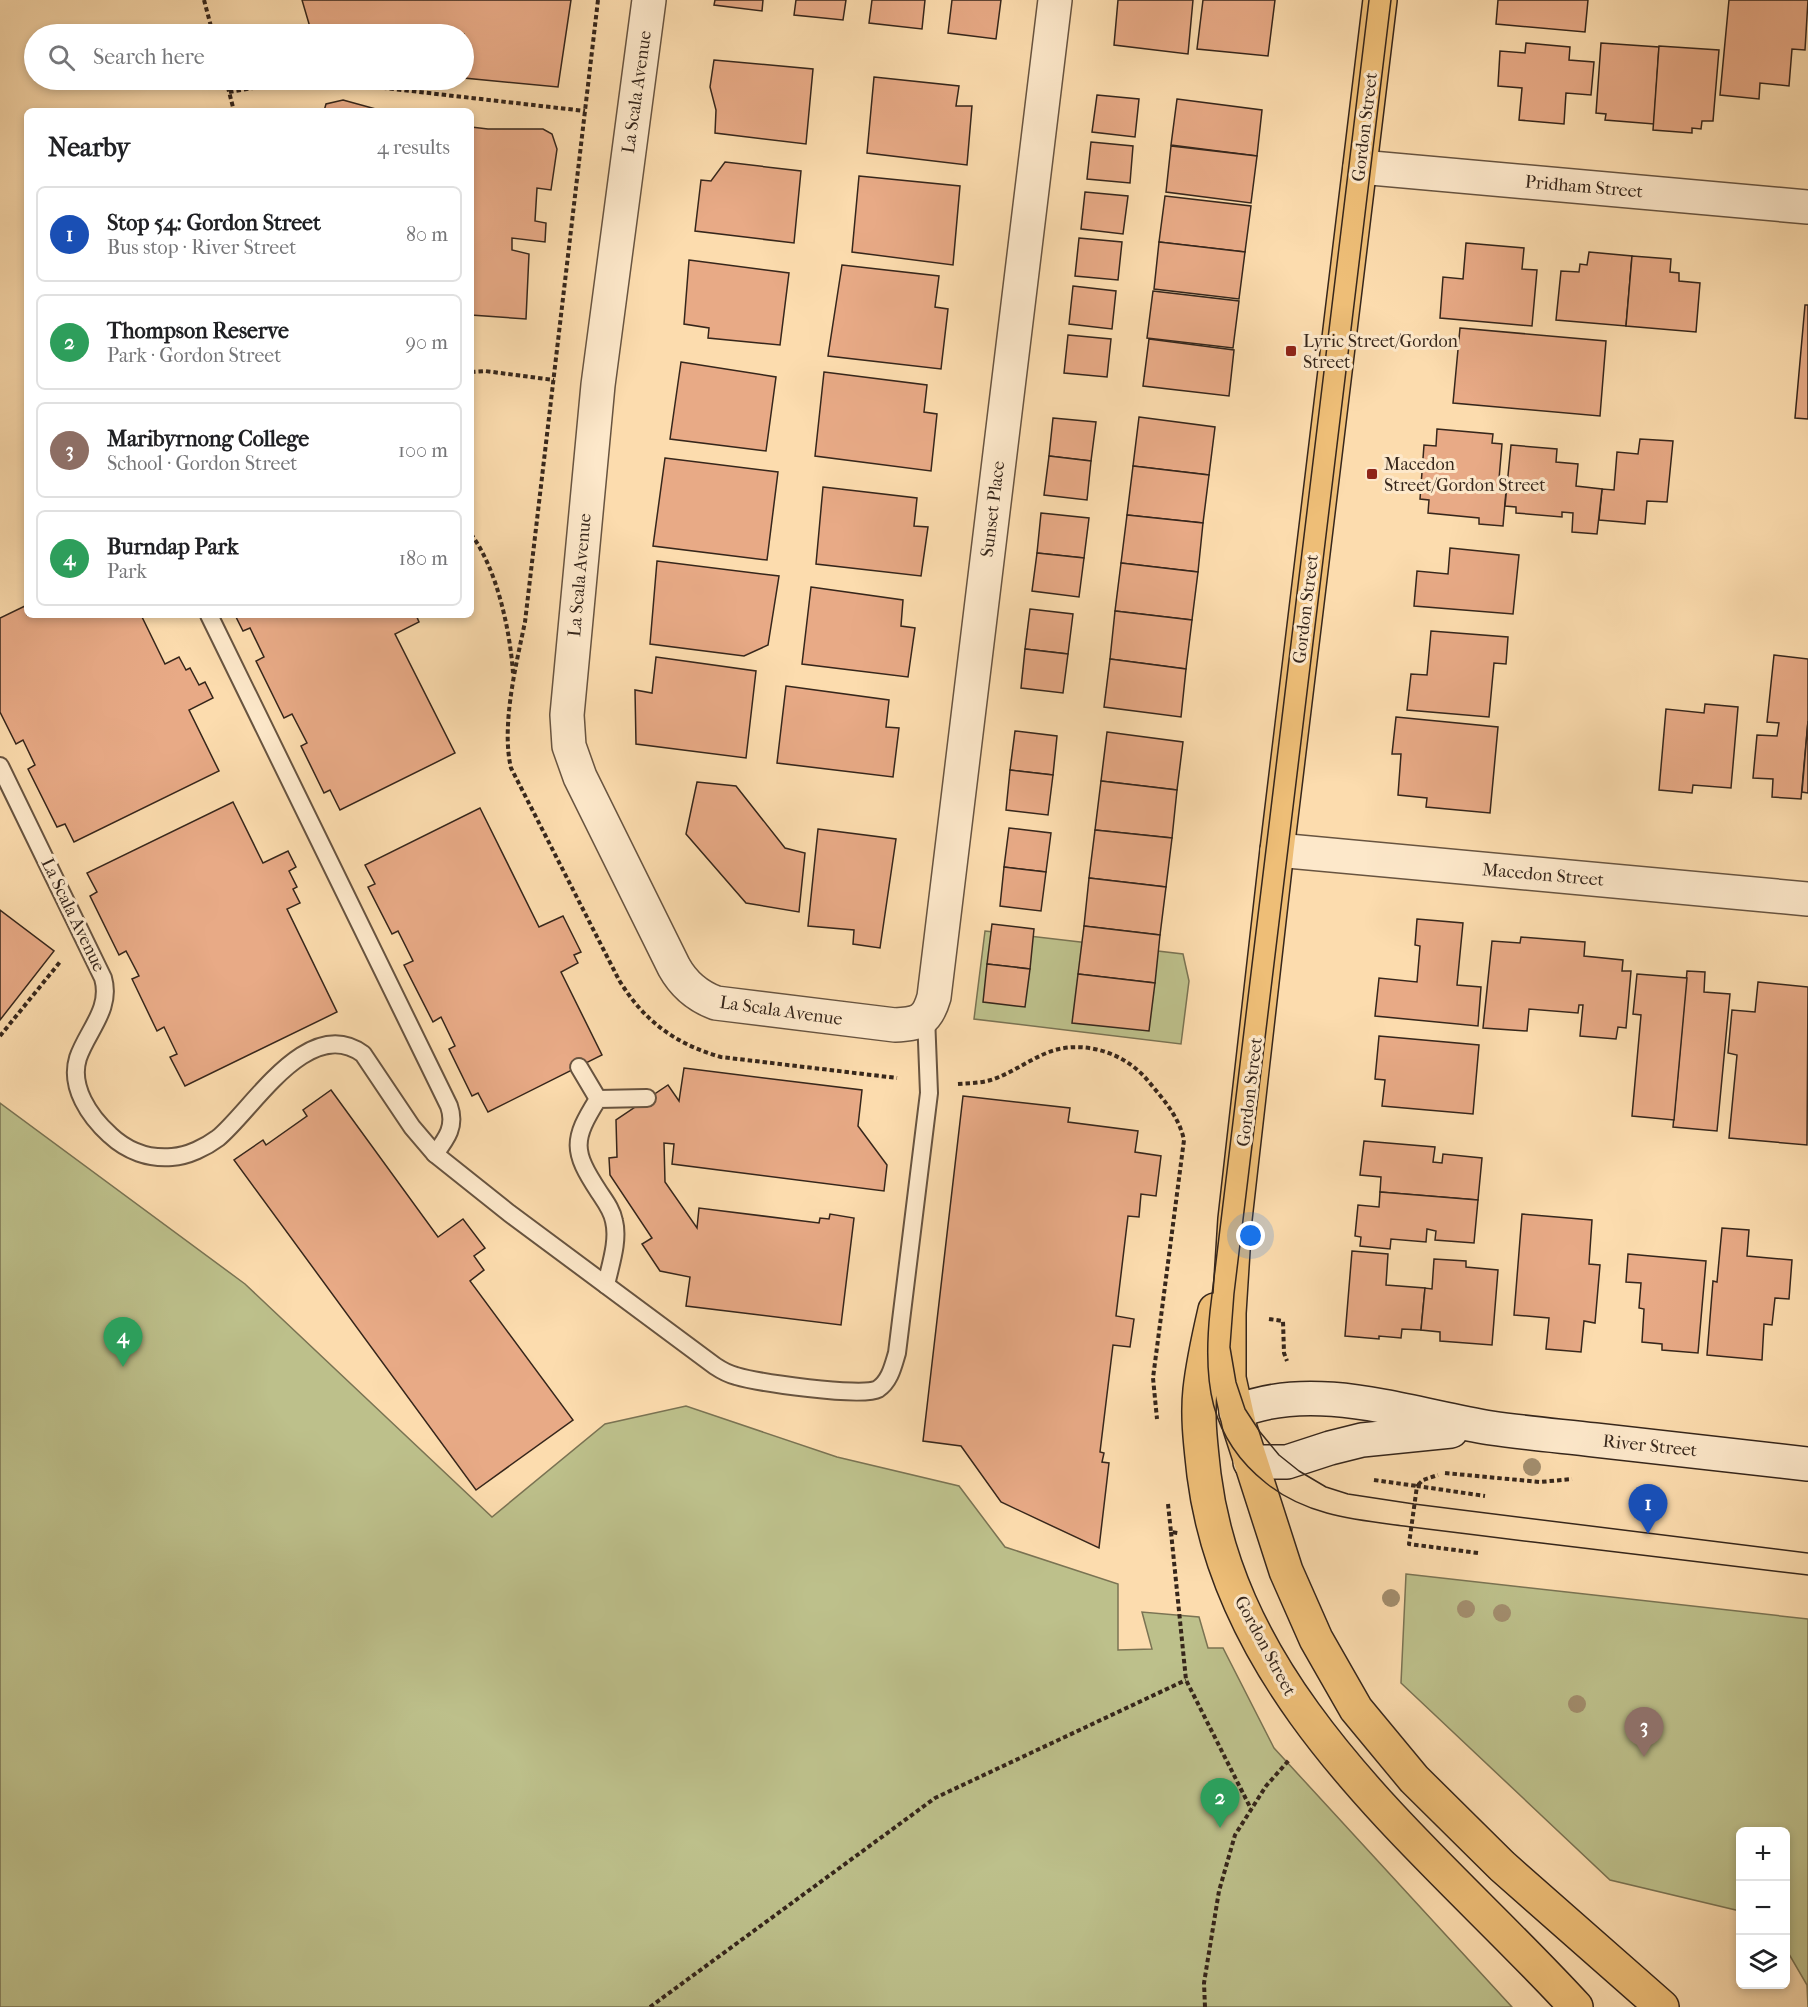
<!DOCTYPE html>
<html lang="en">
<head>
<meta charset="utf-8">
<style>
  body { margin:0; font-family:"IM FELL French Canon",serif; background:#f6f6f6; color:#202124 }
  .controls { position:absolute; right:18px; bottom:18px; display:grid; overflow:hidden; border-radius:9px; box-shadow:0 3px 9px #0003 }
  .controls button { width:54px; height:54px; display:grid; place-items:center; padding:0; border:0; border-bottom:2px solid #e0e0e0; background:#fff; color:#202124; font:30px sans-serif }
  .you { position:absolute; left:1251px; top:1236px; width:21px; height:21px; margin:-15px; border:4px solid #fff; border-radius:50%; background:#1a73e8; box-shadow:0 0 0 9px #1a73e833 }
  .badge { display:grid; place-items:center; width:39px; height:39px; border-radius:50%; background:#111827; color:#fff; font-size:20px; font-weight:700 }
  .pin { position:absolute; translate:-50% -50px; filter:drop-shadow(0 2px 3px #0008) }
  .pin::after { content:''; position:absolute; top:32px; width:21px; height:18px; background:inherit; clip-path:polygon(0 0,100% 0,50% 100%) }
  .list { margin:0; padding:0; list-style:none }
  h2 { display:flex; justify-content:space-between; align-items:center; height:78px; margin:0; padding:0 24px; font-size:26px }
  h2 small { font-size:20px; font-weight:400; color:#757577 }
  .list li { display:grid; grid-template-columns:39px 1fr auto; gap:18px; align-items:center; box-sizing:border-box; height:96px; margin:0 12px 12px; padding:0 12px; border:2px solid #e0e0e0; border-radius:9px }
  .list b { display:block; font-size:22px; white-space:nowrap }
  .list p { margin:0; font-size:20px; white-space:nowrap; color:#757577 }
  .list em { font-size:20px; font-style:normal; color:#757577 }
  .icon { flex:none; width:33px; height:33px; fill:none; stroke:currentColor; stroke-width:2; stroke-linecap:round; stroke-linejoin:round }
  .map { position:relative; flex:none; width:1808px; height:2007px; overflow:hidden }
  .search { position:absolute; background:#fff; box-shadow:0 3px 9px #0003; left:24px; top:24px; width:450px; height:66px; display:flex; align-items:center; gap:15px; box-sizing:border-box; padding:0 21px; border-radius:33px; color:#757577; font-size:22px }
  .panel { position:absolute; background:#fff; box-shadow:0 3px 9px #0003; left:24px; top:108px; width:450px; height:510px; border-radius:9px }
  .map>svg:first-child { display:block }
  .green { fill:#bdc08b; stroke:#7a7353; stroke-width:1.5 }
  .building { fill:#e8aa86; stroke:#36261b; stroke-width:1.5 }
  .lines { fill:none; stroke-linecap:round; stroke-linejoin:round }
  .lane-casing { stroke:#685440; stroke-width:20 }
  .street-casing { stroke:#685440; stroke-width:36 }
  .secondary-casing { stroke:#36261b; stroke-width:36 }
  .primary-casing { stroke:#36261b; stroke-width:36 }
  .path { stroke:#36261b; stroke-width:4; stroke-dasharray:4.5 3; stroke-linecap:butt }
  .lane { stroke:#fde8ca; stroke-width:16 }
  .street { stroke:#fde8ca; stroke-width:33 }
  .secondary { stroke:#fde8ca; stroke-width:33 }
  .primary { stroke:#eebe77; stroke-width:33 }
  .tram { stroke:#36261b; stroke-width:1.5 }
  .tree { fill:#a28d6d }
  .poi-dot { fill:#8f2418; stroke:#fde8ca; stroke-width:2 }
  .labels { text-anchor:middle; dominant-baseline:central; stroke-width:6; stroke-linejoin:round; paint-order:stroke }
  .street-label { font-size:18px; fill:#36261b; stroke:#fde8ca }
  .poi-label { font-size:18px; fill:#36261b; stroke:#fde8ca; text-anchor:start }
</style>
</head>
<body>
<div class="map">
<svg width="1808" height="2007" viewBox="0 0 1808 2007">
  <rect width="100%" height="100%" fill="#fcdcae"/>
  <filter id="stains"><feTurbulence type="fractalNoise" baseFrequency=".00333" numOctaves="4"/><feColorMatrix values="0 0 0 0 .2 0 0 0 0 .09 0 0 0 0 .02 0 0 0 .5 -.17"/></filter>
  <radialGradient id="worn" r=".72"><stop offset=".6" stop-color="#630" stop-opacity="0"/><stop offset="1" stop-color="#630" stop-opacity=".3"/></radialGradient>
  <g class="green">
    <polygon points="985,931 1183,954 1189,981 1181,1044 974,1019"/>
    <polygon points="0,1103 245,1284 492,1517 605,1424 686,1406 837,1457 959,1486 1005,1547 1118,1584 1118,1650 1152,1649 1142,1612 1199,1617 1208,1648 1223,1648 1274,1748 1512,2007 0,2007"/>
    <polygon points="1406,1574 1808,1619 1808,2007 1807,1985 1786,1949 1786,1832 1740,1832 1740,1911 1610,1880 1401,1683"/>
  </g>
  <g class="building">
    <polygon points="302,0 571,0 558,87 464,78 464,34 312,34"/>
    <polygon points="715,0 763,0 762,11 714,5"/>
    <polygon points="796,0 846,0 843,20 794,15"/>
    <polygon points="872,0 925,0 922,29 869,23"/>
    <polygon points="952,0 1001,0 996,39 948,33"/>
    <polygon points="1118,0 1193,0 1188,54 1114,45"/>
    <polygon points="1203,0 1275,0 1268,56 1197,49"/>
    <polygon points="1498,0 1588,0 1585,32 1496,24"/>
    <polygon points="1729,0 1808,0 1805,50 1792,49 1789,86 1760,83 1759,99 1720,95"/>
    <polygon points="1526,43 1570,47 1569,60 1594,62 1591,95 1566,93 1564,124 1519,120 1522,88 1498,86 1500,51 1525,53"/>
    <polygon points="1601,43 1659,47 1654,124 1605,120 1606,114 1596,113"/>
    <polygon points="1659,46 1719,50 1713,121 1702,121 1701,129 1692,128 1692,133 1653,130"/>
    <polygon points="714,60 813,69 806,144 715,133 716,110 710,87"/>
    <polygon points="874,77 959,86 956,106 972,106 967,165 867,153"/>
    <polygon points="1097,95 1139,99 1135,137 1092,132"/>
    <polygon points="1177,99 1262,110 1257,156 1171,145"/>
    <polygon points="343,100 383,111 324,111 326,104"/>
    <polygon points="471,127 488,129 543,129 552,134 557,149 551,190 537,188 535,221 546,223 545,242 512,238 512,250 529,254 526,319 471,315"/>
    <polygon points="1091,142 1133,146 1130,183 1087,179"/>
    <polygon points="1171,146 1257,156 1251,203 1166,192"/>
    <polygon points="725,162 801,171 794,243 695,231 701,180 711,181"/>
    <polygon points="859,176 960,186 953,265 852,252"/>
    <polygon points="1085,192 1128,196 1123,234 1081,229"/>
    <polygon points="1165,196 1251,206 1245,252 1159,242"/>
    <polygon points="1079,238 1122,242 1118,280 1075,276"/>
    <polygon points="1159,242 1245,252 1239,299 1154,289"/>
    <polygon points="1466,243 1524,248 1522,269 1537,270 1532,326 1440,318 1443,277 1463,279"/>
    <polygon points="1589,252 1632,256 1626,326 1556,320 1561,271 1579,272 1580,264 1587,265"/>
    <polygon points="1632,256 1671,259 1670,272 1679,273 1679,281 1700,283 1696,332 1626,326"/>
    <polygon points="689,260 789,273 780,345 708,338 709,328 684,324"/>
    <polygon points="842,265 939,276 935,307 948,309 941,369 828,356"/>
    <polygon points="1073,286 1116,291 1112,329 1069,324"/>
    <polygon points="1153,291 1239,301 1233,348 1147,338"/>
    <polygon points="1805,305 1808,305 1808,419 1795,418"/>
    <polygon points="1460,328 1606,341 1600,416 1453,403"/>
    <polygon points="1068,335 1111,339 1107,377 1064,373"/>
    <polygon points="1149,339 1234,350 1229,396 1143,386"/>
    <polygon points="681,362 776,377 766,451 670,439"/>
    <polygon points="824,372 927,385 924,412 937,414 931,471 815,456"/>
    <polygon points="1139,417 1215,427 1209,475 1133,466"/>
    <polygon points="1053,418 1096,422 1091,461 1049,456"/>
    <polygon points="1437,429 1493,434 1492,443 1502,444 1499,479 1507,480 1503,526 1479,524 1479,518 1428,513 1429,500 1420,499 1424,445 1436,446"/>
    <polygon points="1640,439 1673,441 1667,502 1647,501 1645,524 1599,520 1602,489 1614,490 1617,452 1638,454"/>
    <polygon points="1511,445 1557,449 1556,462 1578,464 1576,486 1602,489 1597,534 1572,532 1573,513 1562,512 1562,517 1516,513 1516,507 1505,506"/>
    <polygon points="1049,456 1091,461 1087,500 1044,495"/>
    <polygon points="665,458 778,472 767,560 653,546"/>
    <polygon points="1133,466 1209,475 1203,523 1127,515"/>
    <polygon points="823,487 917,498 914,526 928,527 921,576 816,564"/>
    <polygon points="1041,513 1089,518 1084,558 1037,553"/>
    <polygon points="1127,515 1203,523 1198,572 1121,563"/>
    <polygon points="1450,548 1519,555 1513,614 1414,606 1417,571 1448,574"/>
    <polygon points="1037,553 1084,558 1079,597 1032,591"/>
    <polygon points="657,561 779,576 768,645 744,656 650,644"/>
    <polygon points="1121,563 1198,572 1192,620 1115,611"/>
    <polygon points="811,587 903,600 901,626 915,628 908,677 802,664"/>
    <polygon points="27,605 27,615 141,615 165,664 179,657 186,670 190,668 199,685 205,682 213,698 189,710 219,771 74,842 65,824 57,827 28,769 35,765 23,740 16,744 0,712 0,618"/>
    <polygon points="1030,609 1073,614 1068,654 1025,649"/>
    <polygon points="1115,611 1192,620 1186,669 1110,659"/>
    <polygon points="235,615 416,615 419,622 395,634 455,753 340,810 330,790 324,793 301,746 307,743 292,714 284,718 256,661 264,657 250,628 243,631"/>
    <polygon points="1431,631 1508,637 1506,664 1494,663 1489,717 1407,710 1411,674 1427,675"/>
    <polygon points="1025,649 1068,654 1063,693 1021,688"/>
    <polygon points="1774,655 1808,659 1808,721 1801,799 1772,797 1773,779 1753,778 1757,735 1777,736 1779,723 1767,722"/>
    <polygon points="656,657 756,671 746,758 636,744 635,690 652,693"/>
    <polygon points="1110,659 1186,669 1181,717 1104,707"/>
    <polygon points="786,686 889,700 886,727 899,728 893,777 777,763"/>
    <polygon points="1705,704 1738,707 1731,788 1693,785 1692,793 1659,790 1666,709 1704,713"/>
    <polygon points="1396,717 1498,727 1490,813 1426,807 1427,798 1398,795 1401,754 1392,754"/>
    <polygon points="1808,721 1808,793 1802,792"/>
    <polygon points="1015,731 1057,736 1053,775 1010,770"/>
    <polygon points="1107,732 1183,742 1177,790 1101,781"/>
    <polygon points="1010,770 1053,775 1048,815 1006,810"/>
    <polygon points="1101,781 1177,790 1172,838 1095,830"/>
    <polygon points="697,782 736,786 785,848 805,853 799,912 746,903 686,834"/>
    <polygon points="233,802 263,863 288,851 296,867 289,871 297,887 293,889 300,903 287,909 337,1012 185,1086 170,1057 177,1054 164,1027 157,1031 132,979 139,976 126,951 119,955 90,896 97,892 87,873"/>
    <polygon points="480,808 539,927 563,916 581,952 574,955 578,963 561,972 602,1055 488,1112 478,1093 472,1096 449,1049 455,1046 441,1017 433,1022 404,965 413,961 398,931 392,934 368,887 375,884 365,865"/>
    <polygon points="1009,828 1051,833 1046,872 1004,867"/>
    <polygon points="818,829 896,839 880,948 853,944 854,930 808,926"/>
    <polygon points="1095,830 1172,838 1166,887 1089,878"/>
    <polygon points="1004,867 1046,872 1041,911 1000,906"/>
    <polygon points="1089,878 1166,887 1160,935 1084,926"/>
    <polygon points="0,910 54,951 0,1020"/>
    <polygon points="1417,919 1463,923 1457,985 1481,987 1478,1026 1375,1016 1379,978 1417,982 1420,946 1415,945"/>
    <polygon points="992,924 1034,929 1030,969 987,964"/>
    <polygon points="1084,926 1160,935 1155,983 1078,974"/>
    <polygon points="1521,937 1585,942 1584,956 1623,960 1622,971 1631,971 1626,1028 1618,1027 1616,1039 1580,1036 1583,1005 1579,1005 1578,1013 1529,1009 1527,1031 1483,1028 1492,941 1520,943"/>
    <polygon points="987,964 1030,969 1025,1007 983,1002"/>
    <polygon points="1687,971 1705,972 1704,992 1730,994 1717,1131 1673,1127"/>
    <polygon points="1078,974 1155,983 1149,1031 1072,1023"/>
    <polygon points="1637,974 1687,978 1674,1120 1632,1116 1641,1015 1633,1014"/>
    <polygon points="1758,982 1808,987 1807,1145 1729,1138 1737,1055 1728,1053 1732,1010 1755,1012"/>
    <polygon points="1379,1036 1479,1045 1473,1114 1382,1106 1385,1080 1375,1079"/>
    <polygon points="684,1068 862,1090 858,1126 887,1165 884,1191 672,1164 674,1144 664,1143 665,1182 697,1228 699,1208 819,1223 820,1218 829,1219 830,1214 854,1218 841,1325 686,1306 690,1277 660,1271 642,1244 652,1238 610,1175 609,1158 617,1157 616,1120 668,1085 679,1101"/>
    <polygon points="331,1090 438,1237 463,1219 485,1248 474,1256 484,1270 470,1281 573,1420 476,1490 234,1160 263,1140 266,1145 307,1116 303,1110"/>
    <polygon points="963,1096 1070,1108 1068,1122 1138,1131 1135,1152 1161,1156 1156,1196 1141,1194 1139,1217 1128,1216 1116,1316 1134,1319 1130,1347 1113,1345 1100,1452 1104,1453 1102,1462 1109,1463 1099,1548 1001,1502 961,1446 923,1441"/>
    <polygon points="1364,1141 1435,1147 1433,1162 1442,1163 1443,1154 1482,1158 1478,1200 1380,1192 1381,1177 1360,1175"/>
    <polygon points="1380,1192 1478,1200 1474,1243 1435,1240 1436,1231 1427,1229 1426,1242 1391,1239 1390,1249 1360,1246 1361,1237 1355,1236 1358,1205 1379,1207"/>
    <polygon points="1522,1214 1592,1220 1589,1264 1600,1265 1595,1323 1584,1321 1581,1352 1546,1349 1549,1318 1514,1315"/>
    <polygon points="1722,1228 1749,1230 1747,1256 1792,1260 1789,1299 1775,1298 1772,1325 1764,1324 1762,1360 1707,1355 1713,1281 1717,1282"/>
    <polygon points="1352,1251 1388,1254 1386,1285 1425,1288 1421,1330 1402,1329 1401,1338 1379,1336 1379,1339 1345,1336"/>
    <polygon points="1628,1254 1706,1261 1698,1353 1662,1350 1662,1344 1642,1342 1644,1309 1639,1308 1641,1283 1626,1282"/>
    <polygon points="1434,1259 1466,1261 1466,1267 1498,1270 1492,1345 1440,1341 1440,1332 1421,1330 1425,1288 1432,1289"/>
  </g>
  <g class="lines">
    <defs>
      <g id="lane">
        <path d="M209 615 449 1106C456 1126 447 1138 435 1154L509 1213 715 1366C721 1370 728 1374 736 1376 756 1382 862 1398 878 1389 890 1381 893 1366 897 1353L929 1093 926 1016"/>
        <path d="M0 766 103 978C112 1009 87 1031 78 1058 69 1087 90 1117 110 1135 127 1151 149 1159 172 1157 188 1156 206 1147 218 1138 253 1109 308 1014 363 1054L412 1127 435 1154"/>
        <polyline points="579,1067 598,1099"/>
        <path d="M606 1285C610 1266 619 1241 614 1221 612 1210 605 1201 599 1192 572 1151 572 1140 598 1099L647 1098"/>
      </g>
      <g id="street">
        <path d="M649 0 598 385 567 715 569 746 580 777 674 967C684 985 697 996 716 1003L895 1025C919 1024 927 1021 934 997L1055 0"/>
        <polyline points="1360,167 1808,207"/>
        <polyline points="1277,850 1808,899"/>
      </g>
      <g id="secondary">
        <path d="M1236 1412C1314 1379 1411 1415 1491 1428 1525 1433 1560 1436 1595 1440 1666 1448 1737 1456 1808 1464"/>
        <polyline points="1250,1462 1287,1462 1330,1448 1362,1440 1451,1431"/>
      </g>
      <g id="primary">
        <polyline points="1380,0 1277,850 1235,1219 1229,1313 1229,1378 1240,1428 1286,1571 1316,1639 1356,1709 1414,1779 1502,1866 1662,2007"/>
        <path d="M1215 1310C1209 1336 1203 1362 1200 1390 1197 1418 1201 1447 1204 1475 1233 1703 1431 1849 1576 2007"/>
      </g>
    </defs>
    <use href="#lane" class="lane-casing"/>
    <use href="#street" class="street-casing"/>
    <use href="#secondary" class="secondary-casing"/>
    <use href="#primary" class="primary-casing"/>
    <g class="path">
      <polyline points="204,0 213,34"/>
      <path d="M598 0 525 622C516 665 501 726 511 768L619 980C644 1021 675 1044 721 1057L897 1078"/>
      <polyline points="226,80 234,111"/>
      <polyline points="315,80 585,111"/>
      <polyline points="229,92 303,80"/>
      <polyline points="471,372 485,371 554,380"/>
      <path d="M471 534C497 569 510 630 513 673"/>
      <polyline points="0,1036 60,962"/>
      <path d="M958 1084C972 1083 986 1083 999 1077 1016 1070 1031 1059 1049 1052 1084 1039 1126 1053 1149 1082 1164 1100 1179 1117 1184 1140L1153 1378 1157 1419"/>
      <polyline points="1269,1319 1283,1321 1284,1353 1287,1361"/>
      <polyline points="1445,1473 1540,1482 1572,1479"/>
      <polyline points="1374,1480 1417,1486 1423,1480 1438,1475"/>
      <polyline points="1168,1504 1171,1532 1178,1533"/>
      <polyline points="1171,1532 1186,1680 1251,1809"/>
      <polyline points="1478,1553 1409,1544 1417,1486 1485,1496"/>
      <polyline points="650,2007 935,1798 1186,1680"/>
      <polyline points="1205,2007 1204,1983 1219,1891 1235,1835 1266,1786 1290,1759"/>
    </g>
    <use href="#lane" class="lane"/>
    <use href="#street" class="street"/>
    <use href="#secondary" class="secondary"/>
    <use href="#primary" class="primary"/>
    <g class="tram">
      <path d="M1369 0 1210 1311C1203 1379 1208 1437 1266 1483 1308 1517 1360 1520 1411 1527 1452 1532 1492 1537 1533 1542 1625 1553 1716 1564 1808 1575"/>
      <polyline points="1391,0 1234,1294 1230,1347 1236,1382 1245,1409 1260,1432 1279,1455 1299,1471 1326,1487 1348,1494 1414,1504 1808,1553"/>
    </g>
  </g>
  <g class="tree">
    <circle cx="1532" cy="1467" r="9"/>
    <circle cx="1391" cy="1598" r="9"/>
    <circle cx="1466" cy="1609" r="9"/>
    <circle cx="1502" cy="1613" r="9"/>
    <circle cx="1577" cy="1704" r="9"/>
  </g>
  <g class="poi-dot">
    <rect x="1285" y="345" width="12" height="12" rx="3"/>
    <rect x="1366" y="468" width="12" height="12" rx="3"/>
  </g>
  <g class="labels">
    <g class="street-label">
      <text transform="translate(637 92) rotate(-82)">La Scala Avenue</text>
      <text transform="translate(1365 127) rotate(-83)">Gordon Street</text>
      <text transform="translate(1584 187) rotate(5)">Pridham Street</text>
      <text transform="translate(993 509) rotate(-83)">Sunset Place</text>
      <text transform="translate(580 575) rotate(-85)">La Scala Avenue</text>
      <text transform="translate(1306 609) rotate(-83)">Gordon Street</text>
      <text transform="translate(1543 875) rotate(5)">Macedon Street</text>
      <text transform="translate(73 915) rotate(64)">La Scala Avenue</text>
      <text transform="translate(781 1011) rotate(8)">La Scala Avenue</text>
      <text transform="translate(1250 1092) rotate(-83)">Gordon Street</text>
      <text transform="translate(1650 1446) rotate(6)">River Street</text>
      <text transform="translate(1265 1646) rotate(62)">Gordon Street</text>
    </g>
    <g class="poi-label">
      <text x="1303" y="341">Lyric Street/Gordon<tspan x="1303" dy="21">Street</tspan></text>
      <text x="1384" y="464">Macedon<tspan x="1384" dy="21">Street/Gordon Street</tspan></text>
    </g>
  </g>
  <rect width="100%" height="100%" filter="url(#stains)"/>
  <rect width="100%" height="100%" fill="url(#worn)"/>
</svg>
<div class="controls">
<button>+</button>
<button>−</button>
<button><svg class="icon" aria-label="layers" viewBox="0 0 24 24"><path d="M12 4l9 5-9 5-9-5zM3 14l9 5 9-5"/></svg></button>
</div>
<div class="you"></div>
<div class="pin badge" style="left:1648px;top:1534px;background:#1a4fb4">1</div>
<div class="pin badge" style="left:1220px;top:1828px;background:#2e9e5b">2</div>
<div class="pin badge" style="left:1644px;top:1757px;background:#8d6e63">3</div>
<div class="pin badge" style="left:123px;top:1367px;background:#2e9e5b">4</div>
<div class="search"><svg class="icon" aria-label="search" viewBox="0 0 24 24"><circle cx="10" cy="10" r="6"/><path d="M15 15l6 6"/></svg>Search here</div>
<section class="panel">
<h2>Nearby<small>4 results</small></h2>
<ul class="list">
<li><span class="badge" style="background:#1a4fb4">1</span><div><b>Stop 54: Gordon Street</b><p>Bus stop · River Street</p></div><em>80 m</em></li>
<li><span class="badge" style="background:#2e9e5b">2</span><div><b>Thompson Reserve</b><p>Park · Gordon Street</p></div><em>90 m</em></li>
<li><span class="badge" style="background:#8d6e63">3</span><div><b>Maribyrnong College</b><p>School · Gordon Street</p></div><em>100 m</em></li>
<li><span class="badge" style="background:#2e9e5b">4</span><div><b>Burndap Park</b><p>Park</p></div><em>180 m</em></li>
</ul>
</section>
</div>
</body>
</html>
